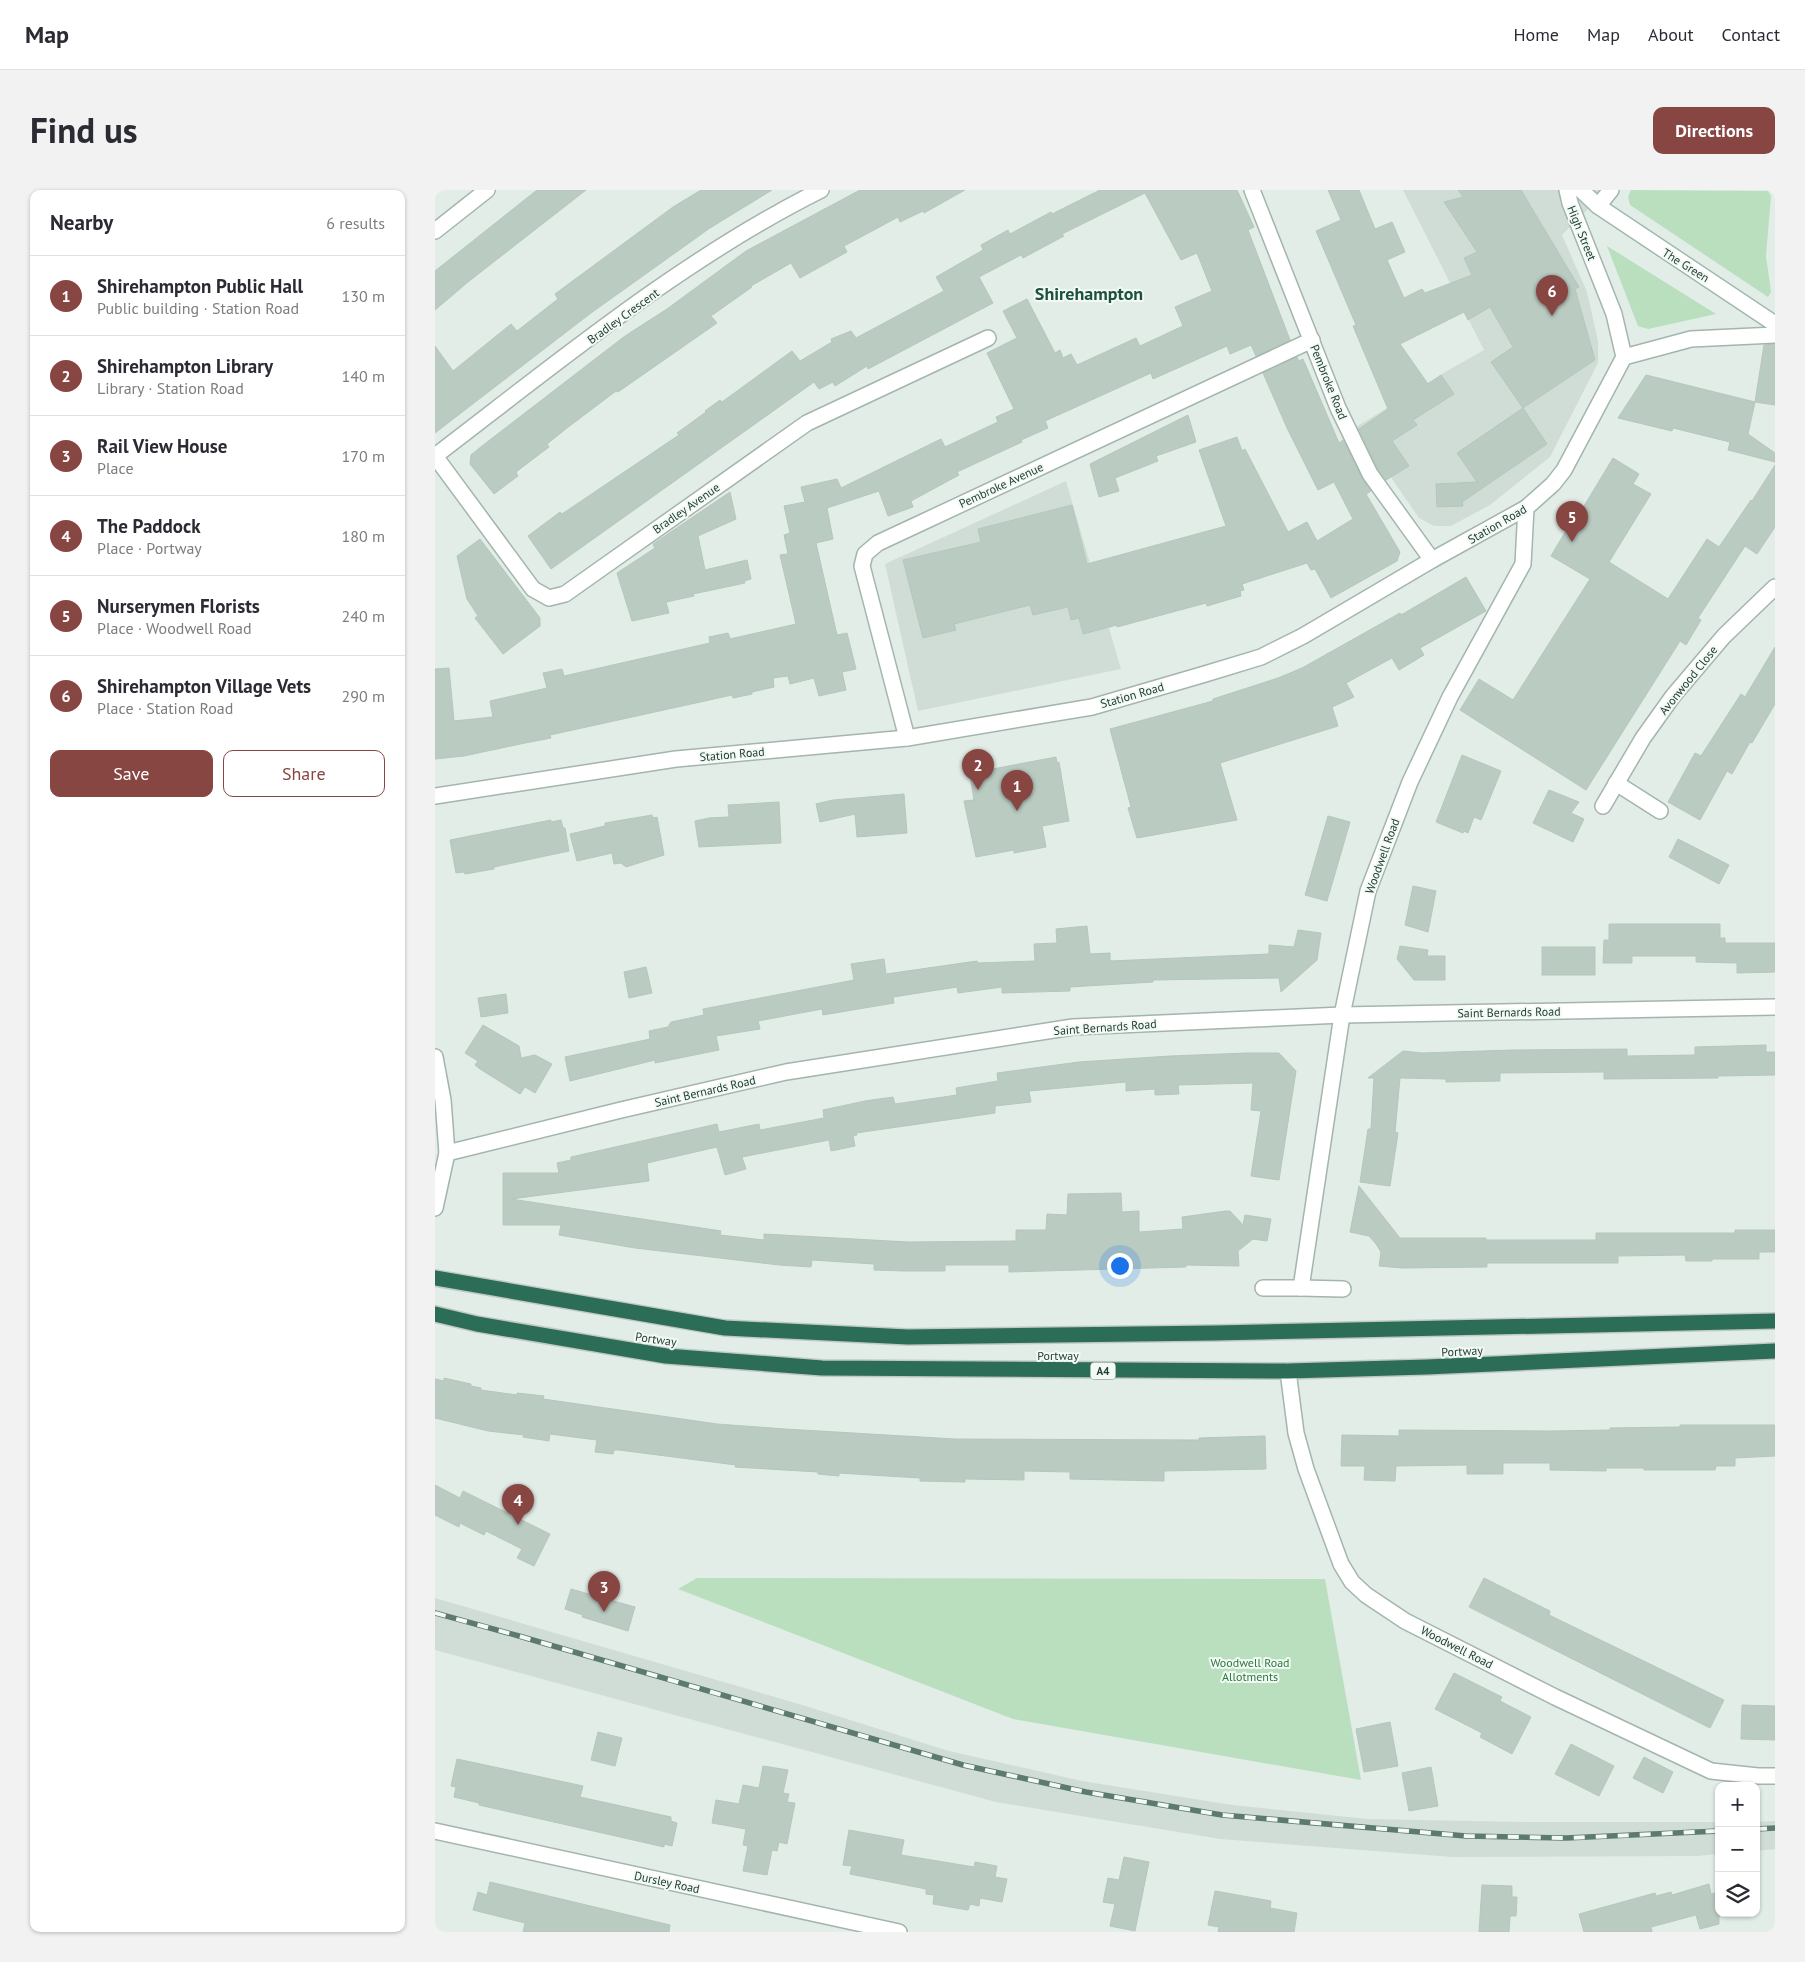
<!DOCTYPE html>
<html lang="en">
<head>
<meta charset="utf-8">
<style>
  body { margin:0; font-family:"PT Sans",sans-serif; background:#f2f2f3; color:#2b2b33 }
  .controls { position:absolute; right:15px; bottom:15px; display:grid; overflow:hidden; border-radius:10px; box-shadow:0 1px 4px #0004 }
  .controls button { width:45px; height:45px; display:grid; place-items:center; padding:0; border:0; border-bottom:1px solid #e1e1e2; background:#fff; color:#2b2b33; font:25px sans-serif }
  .you { position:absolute; left:684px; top:1075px; width:18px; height:18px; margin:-12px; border:4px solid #fff; border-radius:50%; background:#1a73e8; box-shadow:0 0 0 8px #1a73e833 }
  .badge { display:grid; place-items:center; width:32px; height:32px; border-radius:50%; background:#874642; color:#fff; font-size:16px; font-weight:700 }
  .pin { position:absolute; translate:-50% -41px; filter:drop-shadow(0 1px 2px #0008) }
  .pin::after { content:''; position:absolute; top:26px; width:18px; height:15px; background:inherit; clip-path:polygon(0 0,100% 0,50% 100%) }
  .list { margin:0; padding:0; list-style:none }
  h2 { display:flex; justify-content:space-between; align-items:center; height:65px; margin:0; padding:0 20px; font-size:21px }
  h2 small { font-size:16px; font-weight:400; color:#7c7c81 }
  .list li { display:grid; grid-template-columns:32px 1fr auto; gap:15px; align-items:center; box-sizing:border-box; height:80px; padding:0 20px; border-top:1px solid #e1e1e2 }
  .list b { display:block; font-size:19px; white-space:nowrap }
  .list p { margin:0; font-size:16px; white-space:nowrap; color:#7c7c81 }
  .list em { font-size:16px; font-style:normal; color:#7c7c81 }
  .actions { display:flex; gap:10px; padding:15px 20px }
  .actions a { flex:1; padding:11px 0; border:1px solid #874642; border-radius:10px; text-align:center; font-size:18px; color:#874642 }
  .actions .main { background:#874642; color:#fff }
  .icon { flex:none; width:28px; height:28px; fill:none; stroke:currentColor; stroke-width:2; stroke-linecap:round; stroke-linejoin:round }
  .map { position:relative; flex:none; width:1340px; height:1742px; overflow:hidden; border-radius:10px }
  header { display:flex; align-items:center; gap:30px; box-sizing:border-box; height:70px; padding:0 25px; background:#fff; border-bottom:1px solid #e1e1e2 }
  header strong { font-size:24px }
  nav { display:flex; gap:28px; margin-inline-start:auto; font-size:18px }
  .intro { display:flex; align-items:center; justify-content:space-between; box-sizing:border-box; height:120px; padding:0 30px }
  h1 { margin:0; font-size:35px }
  .button { padding:12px 22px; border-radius:10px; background:#874642; color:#fff; font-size:18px; font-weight:700 }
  main { display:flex; gap:30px; padding:0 30px }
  aside { flex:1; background:#fff; border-radius:10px; box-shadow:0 1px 4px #0004 }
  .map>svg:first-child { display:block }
  .built { fill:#d0ddd6 }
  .green { fill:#badfbf }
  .building { fill:#bacbc2; stroke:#b4c7bd }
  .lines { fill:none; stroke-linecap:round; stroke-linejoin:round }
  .street-casing { stroke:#a4b5ad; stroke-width:18 }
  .secondary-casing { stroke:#a0b9ad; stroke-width:18 }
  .highway-casing { stroke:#c1c9c6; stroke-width:18 }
  .street { stroke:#fff; stroke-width:15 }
  .secondary { stroke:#fff; stroke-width:15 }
  .highway { stroke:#2c6d57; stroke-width:15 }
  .rail-casing { stroke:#5c7b6e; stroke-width:5.5 }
  .rail { stroke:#f3f9f5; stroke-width:4; stroke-dasharray:11; stroke-linecap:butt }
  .labels { text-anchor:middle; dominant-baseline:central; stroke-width:4; stroke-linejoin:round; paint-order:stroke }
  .shield { fill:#f3f9f5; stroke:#60776d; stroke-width:1 }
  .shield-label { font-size:11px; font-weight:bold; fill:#213f33 }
  .street-label { font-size:12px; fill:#213f33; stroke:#f3f9f5 }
  .park-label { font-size:12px; fill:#29783d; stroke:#f3f9f5 }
  .district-label { font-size:18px; font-weight:bold; fill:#1c523e; stroke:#f3f9f5 }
</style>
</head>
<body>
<header>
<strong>Map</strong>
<nav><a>Home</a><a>Map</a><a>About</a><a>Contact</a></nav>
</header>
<div class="intro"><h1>Find us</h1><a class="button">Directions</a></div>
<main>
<aside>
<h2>Nearby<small>6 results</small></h2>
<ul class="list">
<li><span class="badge">1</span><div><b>Shirehampton Public Hall</b><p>Public building · Station Road</p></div><em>130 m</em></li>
<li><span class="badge">2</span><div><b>Shirehampton Library</b><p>Library · Station Road</p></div><em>140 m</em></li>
<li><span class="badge">3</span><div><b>Rail View House</b><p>Place</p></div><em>170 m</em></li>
<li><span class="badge">4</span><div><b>The Paddock</b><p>Place · Portway</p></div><em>180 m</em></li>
<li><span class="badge">5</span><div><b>Nurserymen Florists</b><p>Place · Woodwell Road</p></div><em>240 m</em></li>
<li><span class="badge">6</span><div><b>Shirehampton Village Vets</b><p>Place · Station Road</p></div><em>290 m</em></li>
</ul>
<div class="actions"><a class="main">Save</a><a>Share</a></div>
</aside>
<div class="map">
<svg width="1340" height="1742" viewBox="0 0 1340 1742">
  <rect width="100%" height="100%" fill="#e2ede7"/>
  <g class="built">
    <polygon points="968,0 1172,0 1127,45 1152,102 1163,151 1163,173 1115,267 1055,315 1016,336 999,336 984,328 921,237 1012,181 1049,160"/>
    <polygon points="631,291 686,479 483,521 450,374"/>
    <polygon points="0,1408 364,1514 514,1561 647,1591 797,1615 933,1629 1091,1632 1284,1632 1284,1664 1262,1666 1017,1667 785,1649 561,1612 0,1460"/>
    <polygon points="1340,1631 1340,1659 1321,1661 1321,1632"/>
  </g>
  <g class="green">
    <polygon points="1196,0 1333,1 1336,6 1331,66 1336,102 1333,107 1195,15 1193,7"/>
    <polygon points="1172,56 1281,124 1213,139 1203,136"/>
    <polygon points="262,1388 890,1389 926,1590 578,1529 243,1399"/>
  </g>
  <g class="building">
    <polygon points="102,0 151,0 33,92 0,120 0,81"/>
    <polygon points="266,0 337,0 275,38 156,123 0,243 0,156 18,181 76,134 82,141 123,109 120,104 238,17"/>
    <polygon points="425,0 530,0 489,23 488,21 465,32 463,27 439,40 409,56 412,62 365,88 356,73 316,96 317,97 276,126 282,133 183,202 181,201 132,238 112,254 114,257 81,282 83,286 59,304 35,274 36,265 47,256 190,146 232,119 311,61"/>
    <polygon points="665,0 802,0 819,37 813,40 855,150 821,166 816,155 795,164 792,156 718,189 716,183 610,231 613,238 586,250 587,252 522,282 524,285 476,311 478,317 453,326 444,301 392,318 398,349 381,353 402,445 412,443 421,479 407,482 411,500 384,506 379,488 355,494 353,486 338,488 339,497 317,502 317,504 298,508 297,505 115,545 116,548 90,553 29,566 0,569 0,479 14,478 19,531 58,527 55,511 112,498 108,483 127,479 129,486 275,453 274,447 293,443 295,449 361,434 345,365 353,364 349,345 355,343 349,316 370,312 366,297 402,289 406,298 506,249 510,257 563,232 561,227 579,219 552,163 582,148 568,121 592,109 620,163 625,160 628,168 636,164 642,175 701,148 705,156 748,136 740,117 777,101 762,63 746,70 710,3 627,44 629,46 588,68 586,65 544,87 558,113 433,179 432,176 400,196 398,192 384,199 379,192 116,379 93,346 125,322 127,324 244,245 242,243 271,222 270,221 285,210 287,212 357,161 365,171 397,152 396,149 416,141 421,148 509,101 501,87 548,60 546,55 573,40 575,44 616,22 617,24"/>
    <polygon points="893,0 924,0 940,39 957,32 970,62 952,70 969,108 987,99 990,103 1037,85 1029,68 1042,62 1009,12 1028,7 1023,0 1086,0 1144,97 1140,99 1160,170 1088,218 1112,254 1027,312 1028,316 1002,317 1001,294 1042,292 1022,263 1088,218 1056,172 1078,157 1055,117 1033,130 1029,122 965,154 993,194 1006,185 1019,204 978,230 982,235 957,251 974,276 951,290 943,279 924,239 953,219 918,136 921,135 881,41 906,30"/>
    <polygon points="1340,154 1340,215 1320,212 1313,244 1340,263 1340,272 1293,260 1295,252 1238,238 1237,241 1183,228 1211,185 1320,212 1329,155"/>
    <polygon points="862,167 864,171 868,169 904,253 908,250 927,288 936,301 931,304 965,362 962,371 896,408 880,379 876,380 872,373 807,394 809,400 805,401 806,406 772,416 771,413 682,437 682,435 648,444 644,428 636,430 633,417 598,425 595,415 519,434 521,440 488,448 468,370 546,352 543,339 637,315 652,374 791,336 764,260 802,247 807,261 810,259 853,342 872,332 882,351 918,329 899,292 883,300 852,238 828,183"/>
    <polygon points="753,225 761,252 721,266 723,271 680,288 684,301 664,307 655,274"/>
    <polygon points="1178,268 1204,284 1198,294 1216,304 1174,372 1233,409 1272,349 1284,357 1316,310 1317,311 1340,275 1340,337 1322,364 1310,356 1263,428 1266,430 1251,455 1245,451 1151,600 1025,520 1044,489 1078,510 1155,389 1116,366 1132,339 1134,341"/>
    <polygon points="295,302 301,329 263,346 270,380 312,370 316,389 309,391 310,393 258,404 259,406 231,412 234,423 197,431 182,383 220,358 218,354"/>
    <polygon points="45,349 105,428 105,436 68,464 40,428 43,426 32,409 22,366"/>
    <polygon points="1031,387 1051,421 985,458 989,465 964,480 957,468 911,493 919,507 897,517 903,536 785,573 802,630 702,648 693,618 696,617 675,539 778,511 778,509 843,488 867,478 965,423 966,425"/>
    <polygon points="1340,457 1340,514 1317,553 1315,552 1297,584 1292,581 1265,630 1233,612 1260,563 1266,566 1306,504 1310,507"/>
    <polygon points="1027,565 1066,581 1046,630 1039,627 1033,643 1029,641 1028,643 1001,632"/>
    <polygon points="621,567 622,573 624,572 634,631 607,636 611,657 579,663 579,660 541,667 529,611 539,610 535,586 548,584 547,581"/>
    <polygon points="1114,600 1144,612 1136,623 1149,629 1138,652 1098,633"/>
    <polygon points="469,604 472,643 422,647 420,624 385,632 381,614 398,610"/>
    <polygon points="344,612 346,653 264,657 260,631 274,628 294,627 293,615"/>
    <polygon points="217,625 218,628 222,627 229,665 191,677 186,673 179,674 177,663 142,671 135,644 170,636 170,633"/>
    <polygon points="893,626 915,632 892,711 870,705"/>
    <polygon points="116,630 116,632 126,630 128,638 130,638 134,661 59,677 59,679 30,684 29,682 21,683 15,650"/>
    <polygon points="1243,649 1294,675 1284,694 1234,667"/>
    <polygon points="978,696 1001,701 993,742 970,735"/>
    <polygon points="1174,734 1285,734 1285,748 1290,748 1290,753 1340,753 1340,782 1302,783 1302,773 1261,772 1261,766 1197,766 1197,773 1168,773 1169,750 1174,750"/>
    <polygon points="652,736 655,764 675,763 675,771 834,764 834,755 859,757 863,740 886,743 882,770 846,802 844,788 718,790 718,792 635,797 635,801 567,803 567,797 523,803 522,797 458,807 459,813 388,825 387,819 323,831 325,839 281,846 284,860 220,873 220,870 135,891 130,867 215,849 214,841 233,837 236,832 269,825 268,819 419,790 416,774 449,769 451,784 542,771 543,773 600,771 599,754 622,753 621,739"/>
    <polygon points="965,756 993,760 992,766 1010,766 1010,790 979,790 962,769"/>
    <rect x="1107" y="757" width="53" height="28"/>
    <polygon points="211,777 217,803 194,808 189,782"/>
    <polygon points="71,804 73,823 46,827 43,808"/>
    <polygon points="48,835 84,856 86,868 100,865 117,874 100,903 90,897 85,904 45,879 40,875 43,871 30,863"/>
    <polygon points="1331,855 1331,862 1340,862 1340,885 1283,886 1283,888 1169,889 1169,882 1065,883 1065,891 1011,892 1011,889 965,888 960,942 963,943 955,996 925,992 933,939 936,939 939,888 933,888 968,861 987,863 1078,860 1192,859 1192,866 1260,865 1260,857"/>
    <polygon points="812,863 844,863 861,881 844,990 816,986 826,921 816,920 818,893 743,895 744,904 720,905 720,899 691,901 691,892 594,901 596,912 560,916 560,923 421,943 422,945 418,946 420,956 396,961 394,950 307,967 311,979 290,985 282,957 212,973 214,991 76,1009 286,1041 285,1045 329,1050 329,1044 473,1052 581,1051 581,1040 611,1040 612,1024 632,1025 633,1004 686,1003 687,1022 704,1021 704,1042 748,1039 747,1027 791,1021 795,1021 808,1035 810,1025 836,1029 832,1051 818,1049 803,1061 804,1076 751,1075 751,1077 574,1082 574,1075 510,1075 510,1081 469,1081 439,1080 439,1074 377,1070 376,1077 344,1075 200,1058 124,1045 126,1035 68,1035 68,983 124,983 122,973 136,970 136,967 282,934 284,942 324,934 325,940 389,928 388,920 430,911 458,907 460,914 522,905 521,898 563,891 562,883 644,872 735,866"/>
    <polygon points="924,996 965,1048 1051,1048 1051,1050 1161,1050 1161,1043 1300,1043 1300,1040 1340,1040 1340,1062 1324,1062 1324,1069 1277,1069 1277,1071 1251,1071 1250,1065 1183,1066 1183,1073 1052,1073 1052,1077 967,1078 944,1076 946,1062 941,1054 934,1046 915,1042"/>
    <polygon points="9,1188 36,1194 36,1196 46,1198 46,1200 82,1205 82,1203 109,1206 108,1209 282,1234 350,1239 520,1249 764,1250 764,1248 830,1246 831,1279 729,1281 729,1291 635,1289 635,1282 589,1281 589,1290 530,1289 530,1292 485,1291 485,1288 404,1283 404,1286 383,1284 383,1282 300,1277 301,1275 184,1260 179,1260 178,1264 160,1262 162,1250 115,1244 114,1251 88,1247 89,1245 53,1241 0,1228 0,1189 9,1191"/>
    <polygon points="1245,1235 1340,1235 1340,1266 1300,1268 1300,1276 1281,1276 1280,1280 1209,1280 1209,1278 1171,1278 1171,1281 1115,1280 1115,1273 1068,1273 1068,1284 1032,1284 1032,1275 961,1276 960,1291 929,1290 930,1276 906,1276 907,1245 964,1246 964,1240 1115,1241 1175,1240 1175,1238 1245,1237"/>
    <polygon points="0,1295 25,1308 28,1301 115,1344 99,1376 82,1368 87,1359 51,1341 49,1345 25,1333 24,1337 0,1325"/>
    <polygon points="1049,1388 1115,1421 1114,1425 1289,1510 1275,1538 1034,1417"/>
    <polygon points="136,1399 200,1417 193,1441 147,1427 148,1425 130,1419"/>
    <polygon points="1019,1483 1067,1507 1065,1511 1096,1527 1077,1564 1045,1547 1047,1543 1000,1519"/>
    <polygon points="1307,1515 1340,1516 1340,1550 1306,1549"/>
    <polygon points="955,1532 963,1576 929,1582 921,1539"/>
    <polygon points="163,1542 187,1548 180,1576 156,1570"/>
    <polygon points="1136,1554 1179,1576 1164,1606 1120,1584"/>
    <polygon points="1209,1567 1238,1582 1228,1603 1198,1588"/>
    <polygon points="22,1569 148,1596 145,1607 236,1627 236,1631 242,1633 237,1656 229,1654 229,1657 44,1615 44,1613 19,1607 21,1597 16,1596"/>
    <polygon points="328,1576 353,1580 348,1603 354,1604 352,1612 360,1613 352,1654 344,1652 342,1661 337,1660 332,1685 308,1681 313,1656 308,1655 311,1639 277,1633 281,1610 304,1614 308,1595 324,1598"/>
    <polygon points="996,1577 1003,1616 974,1621 967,1583"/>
    <polygon points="414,1640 469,1650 466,1665 539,1677 540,1672 562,1676 560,1687 572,1689 567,1712 545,1708 544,1716 535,1714 533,1720 498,1714 499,1705 491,1704 491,1699 415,1684 417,1676 408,1675"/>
    <polygon points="689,1667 714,1672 700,1741 675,1736 680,1714 668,1712 673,1688 684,1690"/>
    <polygon points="55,1692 235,1735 234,1742 88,1742 90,1733 38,1720 43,1702 52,1705"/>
    <polygon points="1274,1694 1276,1704 1284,1702 1284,1734 1265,1739 1261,1725 1216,1737 1217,1742 1149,1742 1144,1724 1220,1703 1221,1706 1236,1702 1237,1705"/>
    <polygon points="1047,1695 1077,1696 1077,1707 1082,1707 1081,1726 1075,1726 1074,1742 1044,1742"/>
    <polygon points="780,1701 836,1711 835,1718 862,1723 859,1742 783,1742 784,1737 773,1735"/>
  </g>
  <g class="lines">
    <defs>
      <g id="street">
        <polyline points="817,0 903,218 935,284 997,370"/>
        <polyline points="1163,16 1176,0"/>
        <polyline points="0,41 52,0"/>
        <polyline points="1189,167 1256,149 1340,145"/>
        <polyline points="0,266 98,399 114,408 130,404 372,233 553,148"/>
        <path d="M0 266C122 173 249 68 386 0"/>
        <polyline points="472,548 427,376 430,364 443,353 488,332 877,150"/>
        <polyline points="1181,593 1225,621"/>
        <polyline points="0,606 241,569 472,548 657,517 770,484 826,467 868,446 997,370 1091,318 1118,294 1129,280 1189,167 1179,124 1135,13 1132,0"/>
        <polyline points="1168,616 1208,548 1238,506 1289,446 1340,397"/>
        <polyline points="0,867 8,910 12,963 0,1018"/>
        <polyline points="12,963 186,920 351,882 638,837 907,825 1340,817"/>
        <polyline points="828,1098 866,1098 907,825 933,701 975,592 1015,507 1088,374 1091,318"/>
        <polyline points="866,1098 908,1099"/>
        <polyline points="853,1181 861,1243 871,1279 906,1374 917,1392 931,1405 970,1431 1120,1507 1276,1581 1323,1586 1340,1586"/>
        <polyline points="0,1641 464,1742"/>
      </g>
      <polyline id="secondary" points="1146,0 1163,16 1340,134"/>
      <g id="highway">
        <polyline points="0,1088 290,1138 473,1147 780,1143 1340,1131"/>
        <polyline points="0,1124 42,1134 231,1166 387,1178 853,1181 992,1177 1340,1161"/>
      </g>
    </defs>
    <use href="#street" class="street-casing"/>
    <use href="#secondary" class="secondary-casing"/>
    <use href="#highway" class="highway-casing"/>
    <use href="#street" class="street"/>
    <use href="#secondary" class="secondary"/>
    <use href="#highway" class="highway"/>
    <defs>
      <g id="rail">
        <polyline points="0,1423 84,1446 528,1575 651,1602 787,1625 1031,1646 1131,1648 1284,1641"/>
        <polyline points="1321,1639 1340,1638"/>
      </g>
    </defs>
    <use href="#rail" class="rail-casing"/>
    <use href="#rail" class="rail"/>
  </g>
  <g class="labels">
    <rect class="shield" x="655.5" y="1172.5" width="25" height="17" rx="4"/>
    <g class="shield-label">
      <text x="668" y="1181">A4</text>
    </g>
    <g class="street-label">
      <text transform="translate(1147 43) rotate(68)">High Street</text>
      <text transform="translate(1251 75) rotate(32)">The Green</text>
      <text transform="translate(188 126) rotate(-36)">Bradley Crescent</text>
      <text transform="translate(894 192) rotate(68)">Pembroke Road</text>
      <text transform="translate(566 295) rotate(-25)">Pembroke Avenue</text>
      <text transform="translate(251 318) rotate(-35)">Bradley Avenue</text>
      <text transform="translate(1062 334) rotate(-30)">Station Road</text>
      <text transform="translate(1253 490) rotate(-51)">Avonwood Close</text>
      <text transform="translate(697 505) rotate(-16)">Station Road</text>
      <text transform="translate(297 564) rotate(-5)">Station Road</text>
      <text transform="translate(947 666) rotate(-70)">Woodwell Road</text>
      <text transform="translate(1074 822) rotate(-1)">Saint Bernards Road</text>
      <text transform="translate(670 837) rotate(-4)">Saint Bernards Road</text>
      <text transform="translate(270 901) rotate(-13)">Saint Bernards Road</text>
      <text transform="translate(221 1149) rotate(8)">Portway</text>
      <text transform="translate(1027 1161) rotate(-3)">Portway</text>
      <text x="623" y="1165">Portway</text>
      <text transform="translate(1022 1457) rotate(27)">Woodwell Road</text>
      <text transform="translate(232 1692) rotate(12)">Dursley Road</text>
    </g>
    <g class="park-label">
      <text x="815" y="1472">Woodwell Road<tspan x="815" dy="14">Allotments</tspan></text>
    </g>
    <g class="district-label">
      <text x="654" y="103">Shirehampton</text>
    </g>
  </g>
</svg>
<div class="controls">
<button>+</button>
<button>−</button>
<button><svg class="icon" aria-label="layers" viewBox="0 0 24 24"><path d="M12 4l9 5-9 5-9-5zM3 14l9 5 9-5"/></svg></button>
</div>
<div class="you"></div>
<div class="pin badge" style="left:582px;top:621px">1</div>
<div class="pin badge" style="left:543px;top:600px">2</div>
<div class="pin badge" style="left:169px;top:1422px">3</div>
<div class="pin badge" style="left:83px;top:1335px">4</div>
<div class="pin badge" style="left:1137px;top:352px">5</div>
<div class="pin badge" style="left:1117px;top:126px">6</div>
</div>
</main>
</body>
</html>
